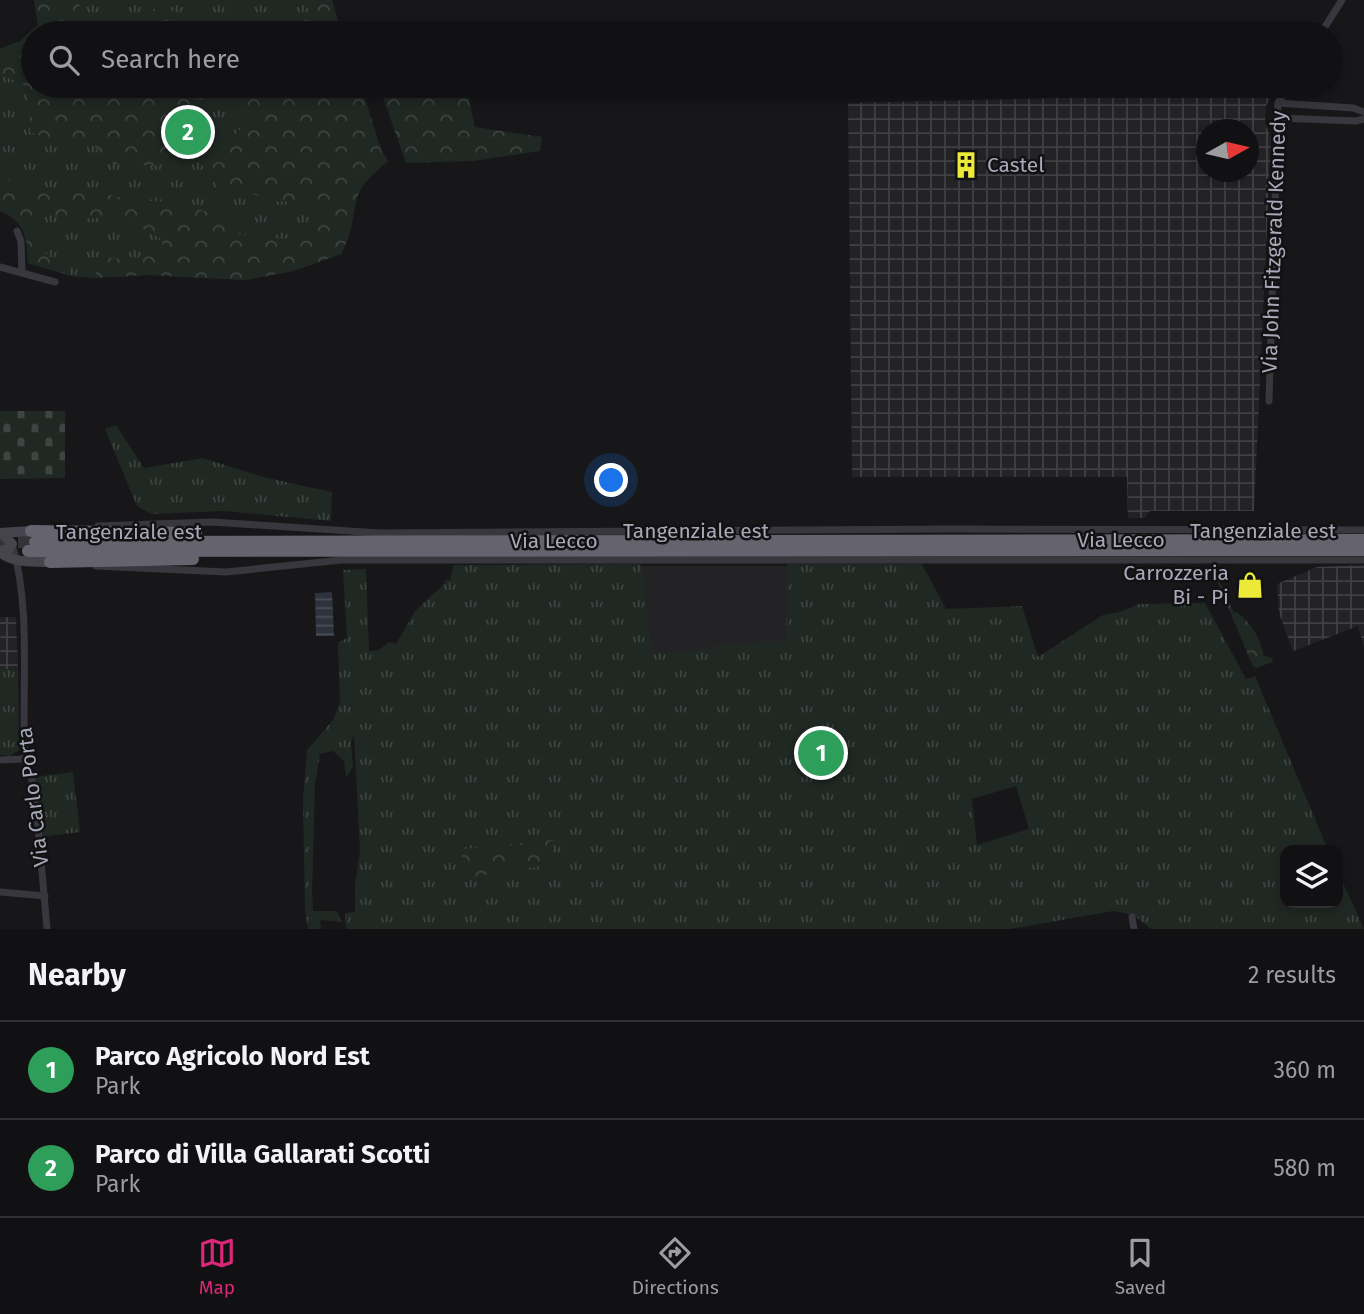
<!DOCTYPE html>
<html lang="en">
<head>
<meta charset="utf-8">
<style>
  body { margin:0; font-family:"Fira Sans",sans-serif; background:#1e1e20; color:#f1f3f6 }
  .controls { position:absolute; right:21px; bottom:21px; display:grid; overflow:hidden; border-radius:14px; box-shadow:0 4px 10px #0003 }
  .controls button { width:63px; height:63px; display:grid; place-items:center; padding:0; border:0; border-bottom:2px solid #303032; background:#111012; color:#f1f3f6; font:35px sans-serif }
  .compass { position:absolute; left:1196px; top:119px; width:63px; height:63px; border-radius:50%; background:#111012; box-shadow:0 4px 10px #0003; rotate:82deg }
  .you { position:absolute; left:612px; top:481px; width:24px; height:24px; margin:-18px; border:5px solid #fff; border-radius:50%; background:#1a73e8; box-shadow:0 0 0 10px #1a73e833 }
  .badge { display:grid; place-items:center; width:46px; height:46px; border-radius:50%; background:#db2777; color:#fff; font-size:23px; font-weight:700 }
  .pin { position:absolute; translate:-50% -50%; border:4px solid #fff; box-shadow:0 2px 7px #0006 }
  .list { margin:0; padding:0; list-style:none }
  h2 { display:flex; justify-content:space-between; align-items:center; height:91px; margin:0; padding:0 28px; font-size:30px }
  h2 small { font-size:23px; font-weight:400; color:#9c9d9f }
  .list li { display:grid; grid-template-columns:46px 1fr auto; gap:21px; align-items:center; box-sizing:border-box; height:98px; padding:0 28px; border-top:2px solid #303032 }
  .list b { display:block; font-size:26px; white-space:nowrap }
  .list p { margin:0; font-size:23px; white-space:nowrap; color:#9c9d9f }
  .list em { font-size:23px; font-style:normal; color:#9c9d9f }
  .icon { flex:none; width:38px; height:38px; fill:none; stroke:currentColor; stroke-width:2; stroke-linecap:round; stroke-linejoin:round }
  .map { position:relative; flex:none; width:1364px; height:929px; overflow:hidden }
  .search { position:absolute; background:#111012; box-shadow:0 4px 10px #0003; left:21px; right:21px; top:21px; height:77px; display:flex; align-items:center; gap:18px; box-sizing:border-box; padding:0 24px; border-radius:38px; color:#9c9d9f; font-size:26px }
  .sheet { height:287px; background:#111012 }
  nav { display:flex; justify-content:space-around; align-items:center; box-sizing:border-box; height:98px; border-top:2px solid #303032; background:#111012; font-size:19px; color:#9c9d9f }
  nav a { display:grid; justify-items:center; gap:4px }
  nav .on { color:#db2777 }
  .map>svg:first-child { display:block }
  .built { fill:#232225 }
  .industrial { fill:url(#industrial-grid); fill-rule:evenodd }
  .grass { fill:url(#grass-tufts); fill-rule:evenodd }
  .forest { fill:url(#forest-crowns); fill-rule:evenodd }
  .cemetery { fill:url(#cemetery-stones) }
  .water { fill:url(#water-rules) }
  .lines { fill:none; stroke-linecap:round; stroke-linejoin:round }
  .highway-tunnel { stroke:#343338; stroke-width:12; stroke-dasharray:12 6; stroke-linecap:butt }
  .street { stroke:#38373d; stroke-width:7 }
  .secondary { stroke:#46454d; stroke-width:10 }
  .highway { stroke:#64636e; stroke-width:12 }
  .labels { text-anchor:middle; dominant-baseline:central; stroke-width:5; stroke-linejoin:round; paint-order:stroke }
  .poi-label { font-size:21px; fill:#a8a8b8; stroke:#121113; text-anchor:start }
  .street-label { font-size:21px; fill:#a8a8b8; stroke:#121113 }
</style>
</head>
<body>
<div class="map">
<svg width="1364" height="929" viewBox="0 0 1364 929">
  <defs>
    <pattern id="industrial-grid" width="8" height="8" patternUnits="userSpaceOnUse" patternTransform="scale(1.75)"><rect width="8" height="8" fill="#232225"/><path d="M0 4h8M4 0v8" fill="none" stroke="#403f43"/></pattern>
    <pattern id="grass-tufts" width="24" height="20" patternUnits="userSpaceOnUse" patternTransform="scale(1.75)"><rect width="24" height="20" fill="#202823"/><path d="M3 7l-1-3M5 7V3M7 7l1-3M15 17l-1-3M17 17v-4M19 17l1-3" fill="none" stroke="#3e4441"/></pattern>
    <pattern id="forest-crowns" width="20" height="18" patternUnits="userSpaceOnUse" patternTransform="scale(1.75)"><rect width="20" height="18" fill="#202823"/><path d="M2 6a3 3 0 1 1 6 0M12 15a3 3 0 1 1 6 0" fill="none" stroke="#3e4441"/></pattern>
    <pattern id="cemetery-stones" width="16" height="16" patternUnits="userSpaceOnUse" patternTransform="scale(1.75)"><rect width="16" height="16" fill="#202823"/><path d="M2 7V4a2 2 0 0 1 4 0v3zM10 15v-3a2 2 0 0 1 4 0v3z" fill="#3e4441"/></pattern>
    <pattern id="water-rules" width="6" height="5" patternUnits="userSpaceOnUse" patternTransform="scale(1.75)"><rect width="6" height="5" fill="#2e323d"/><path d="M0 2.5h6" fill="none" stroke="#494d57"/></pattern>
  </defs>
  <rect width="100%" height="100%" fill="#171618"/>
  <polygon class="built" points="579,566 785,566 797,575 788,644 599,668"/>
  <g class="industrial">
    <path d="M1268 93 1273 94 1266 106 1265 123 1271 138 1254 511H1150L1145 518H1128L1127 477H852L848 103ZM1206 130H1248V172H1206Z"/>
    <polygon points="1364,565 1364,648 1358,626 1293,651 1279,613 1277,584 1317,567"/>
    <polygon points="0,617 16,617 18,670 0,669"/>
  </g>
  <g class="grass">
    <path d="M34 0H332L341 33H33V86H361L381 150 388 161C377 171 363 181 358 195 351 218 354 230 341 254L293 271 246 280 147 275 96 278 75 277 28 263C27 237 26 222 0 211V49L20 41 38 25Z"/>
    <polygon points="116,425 144,468 203,458 263,477 332,492 331,521 225,511 151,514 137,506 105,429"/>
    <path d="M641 564 652 653 713 649V645L786 641 787 564H922L946 609 1022 606 1038 657 1103 615 1120 612 1139 604 1205 603 1246 679 1255 676 1328 850H1285V903H1338V872L1364 929H1151L1134 915 1113 911 1010 929H346L345 913 355 912V884L360 851 354 735 351 742 353 767 346 778 344 761 333 751 320 754 315 785 312 892 313 911H337L341 922 320 920 321 929H308L305 911 303 799 307 750 333 720 340 702 338 643 347 638 343 570 366 569 369 651 379 650 389 642 396 644 415 611 445 583 444 581 450 580 454 565ZM1016 786 1029 829 977 845 972 799Z"/>
    <polygon points="0,669 18,670 19,750 10,756 0,755"/>
    <polygon points="73,772 80,832 42,837 34,777"/>
  </g>
  <g class="forest">
    <path d="M34 0H81L79 7 85 33H33V86H361L381 150 388 161C377 170 363 181 358 195 351 218 354 230 341 254L293 271 246 280 147 275 96 278V265L106 257 132 261 161 250 163 240 122 217 75 219 43 214 36 232C44 253 45 259 69 263V275L28 263C27 239 27 228 7 214V204L0 202V179L66 194 96 192 132 200 188 203 203 211 229 215 232 231C258 242 276 235 302 241L314 212 296 202 274 201 250 193 218 190C210 170 202 163 184 153L169 162 155 166 115 164 88 142 45 137 30 132V110L23 84 0 75V49L20 41 38 25ZM203 94 239 102 255 115C232 134 235 146 202 137L195 122 191 106Z"/>
    <polygon points="303,0 332,0 341,33 238,33 284,26 311,13"/>
    <polygon points="163,7 229,33 139,33 141,11"/>
    <polygon points="379,86 466,86 475,127 542,137 540,151 473,161 406,163"/>
    <path d="M1218 577 1234 613 1237 612C1252 624 1260 637 1264 656L1273 658 1272 662 1257 668 1253 667 1216 578Z"/>
    <polygon points="553,840 554,864 458,879 463,849"/>
  </g>
  <polygon class="cemetery" points="0,411 65,411 65,478 0,479"/>
  <polygon class="water" points="332,592 334,636 316,636 315,593"/>
  <g class="lines">
    <polyline class="highway-tunnel" points="0,542 35,542"/>
    <g class="street">
      <polyline points="1321,33 1342,0"/>
      <polyline points="1278,103 1353,108 1364,112"/>
      <polyline points="1277,118 1356,121 1364,119"/>
      <polyline points="17,231 21,241 22,273"/>
      <polyline points="0,267 55,282"/>
      <polyline points="1269,401 1278,103 1288,86"/>
      <polyline points="98,526 212,522 380,533 950,529 1364,530"/>
      <path d="M12 544C32 610 21 691 25 759L31 774 38 826 47 929"/>
      <polyline points="96,566 226,572 342,560 1364,560"/>
      <polyline points="0,760 25,759"/>
      <polyline points="0,892 45,896"/>
      <polyline points="1132,917 1134,929"/>
    </g>
    <g class="secondary">
      <polyline points="0,533 31,531"/>
      <polyline points="0,551 9,549 12,544 2,533"/>
      <path d="M0 552C14 564 32 561 50 562"/>
    </g>
    <g class="highway">
      <polyline points="31,531 196,533"/>
      <polyline points="35,542 1364,540"/>
      <polyline points="28,551 1364,550"/>
      <polyline points="50,562 193,559"/>
    </g>
  </g>
  <defs>
    <symbol id="building-bare" viewBox="-9 -9 18 18"><path d="M-4-6H4V6H1V3H-1V6H-4ZM-2.5-4.3h1.7v1.8h-1.7ZM.8-4.3h1.7v1.8H.8ZM-2.5-1h1.7V.8h-1.7ZM.8-1h1.7V.8H.8Z" fill="#ede938" stroke="#121113" stroke-width="2.5" paint-order="stroke"/></symbol>
    <symbol id="shop-bare" viewBox="-9 -9 18 18"><path d="M-5-2.5h2.3a2.7 3.5 0 0 1 5.4 0H5L5.5 6h-11ZM-1.5-2.5h3a1.5 2.3 0 0 0-3 0Z" fill="#ede938" stroke="#121113" stroke-width="2.5" paint-order="stroke"/></symbol>
  </defs>
  <g fill-rule="evenodd">
    <use href="#building-bare" x="947" y="146" width="38" height="38"/>
    <use href="#shop-bare" x="1231" y="566" width="38" height="38"/>
  </g>
  <g class="labels">
    <g class="poi-label">
      <text x="987" y="165">Castel</text>
      <text x="1229" y="573" text-anchor="end">Carrozzeria<tspan x="1229" dy="24">Bi - Pi</tspan></text>
    </g>
    <g class="street-label">
      <text transform="translate(1274 242) rotate(-88)">Via John Fitzgerald Kennedy</text>
      <text x="696" y="531">Tangenziale est</text>
      <text x="1263" y="531">Tangenziale est</text>
      <text x="129" y="532">Tangenziale est</text>
      <text x="1121" y="540">Via Lecco</text>
      <text x="554" y="541">Via Lecco</text>
      <text transform="translate(33 797) rotate(-97)">Via Carlo Porta</text>
    </g>
  </g>
</svg>
<div class="controls">
<button><svg class="icon" aria-label="layers" viewBox="0 0 24 24"><path d="M12 4l9 5-9 5-9-5zM3 14l9 5 9-5"/></svg></button>
</div>
<svg class="compass" viewBox="-18 -18 36 36"><path d="M0-13l5 13h-10z" fill="#e53935"/><path d="M0 13l5-13h-10z" fill="#9c9d9f"/></svg>
<div class="you"></div>
<div class="pin badge" style="left:821px;top:753px;background:#2e9e5b">1</div>
<div class="pin badge" style="left:188px;top:132px;background:#2e9e5b">2</div>
<div class="search"><svg class="icon" aria-label="search" viewBox="0 0 24 24"><circle cx="10" cy="10" r="6"/><path d="M15 15l6 6"/></svg>Search here</div>
</div>
<section class="sheet">
<h2>Nearby<small>2 results</small></h2>
<ul class="list">
<li><span class="badge" style="background:#2e9e5b">1</span><div><b>Parco Agricolo Nord Est</b><p>Park</p></div><em>360 m</em></li>
<li><span class="badge" style="background:#2e9e5b">2</span><div><b>Parco di Villa Gallarati Scotti</b><p>Park</p></div><em>580 m</em></li>
</ul>
</section>
<nav>
<a class="on"><svg class="icon" aria-label="map" viewBox="0 0 24 24"><path d="M3 6l6-2 6 2 6-2v14l-6 2-6-2-6 2zM9 4v14M15 6v14"/></svg>Map</a>
<a><svg class="icon" aria-label="directions" viewBox="0 0 24 24"><path d="M12 3l9 9-9 9-9-9zM9 14v-3h6M13 9l2 2-2 2"/></svg>Directions</a>
<a><svg class="icon" aria-label="saved" viewBox="0 0 24 24"><path d="M7 4h10v16l-5-4-5 4z"/></svg>Saved</a>
</nav>
</body>
</html>
